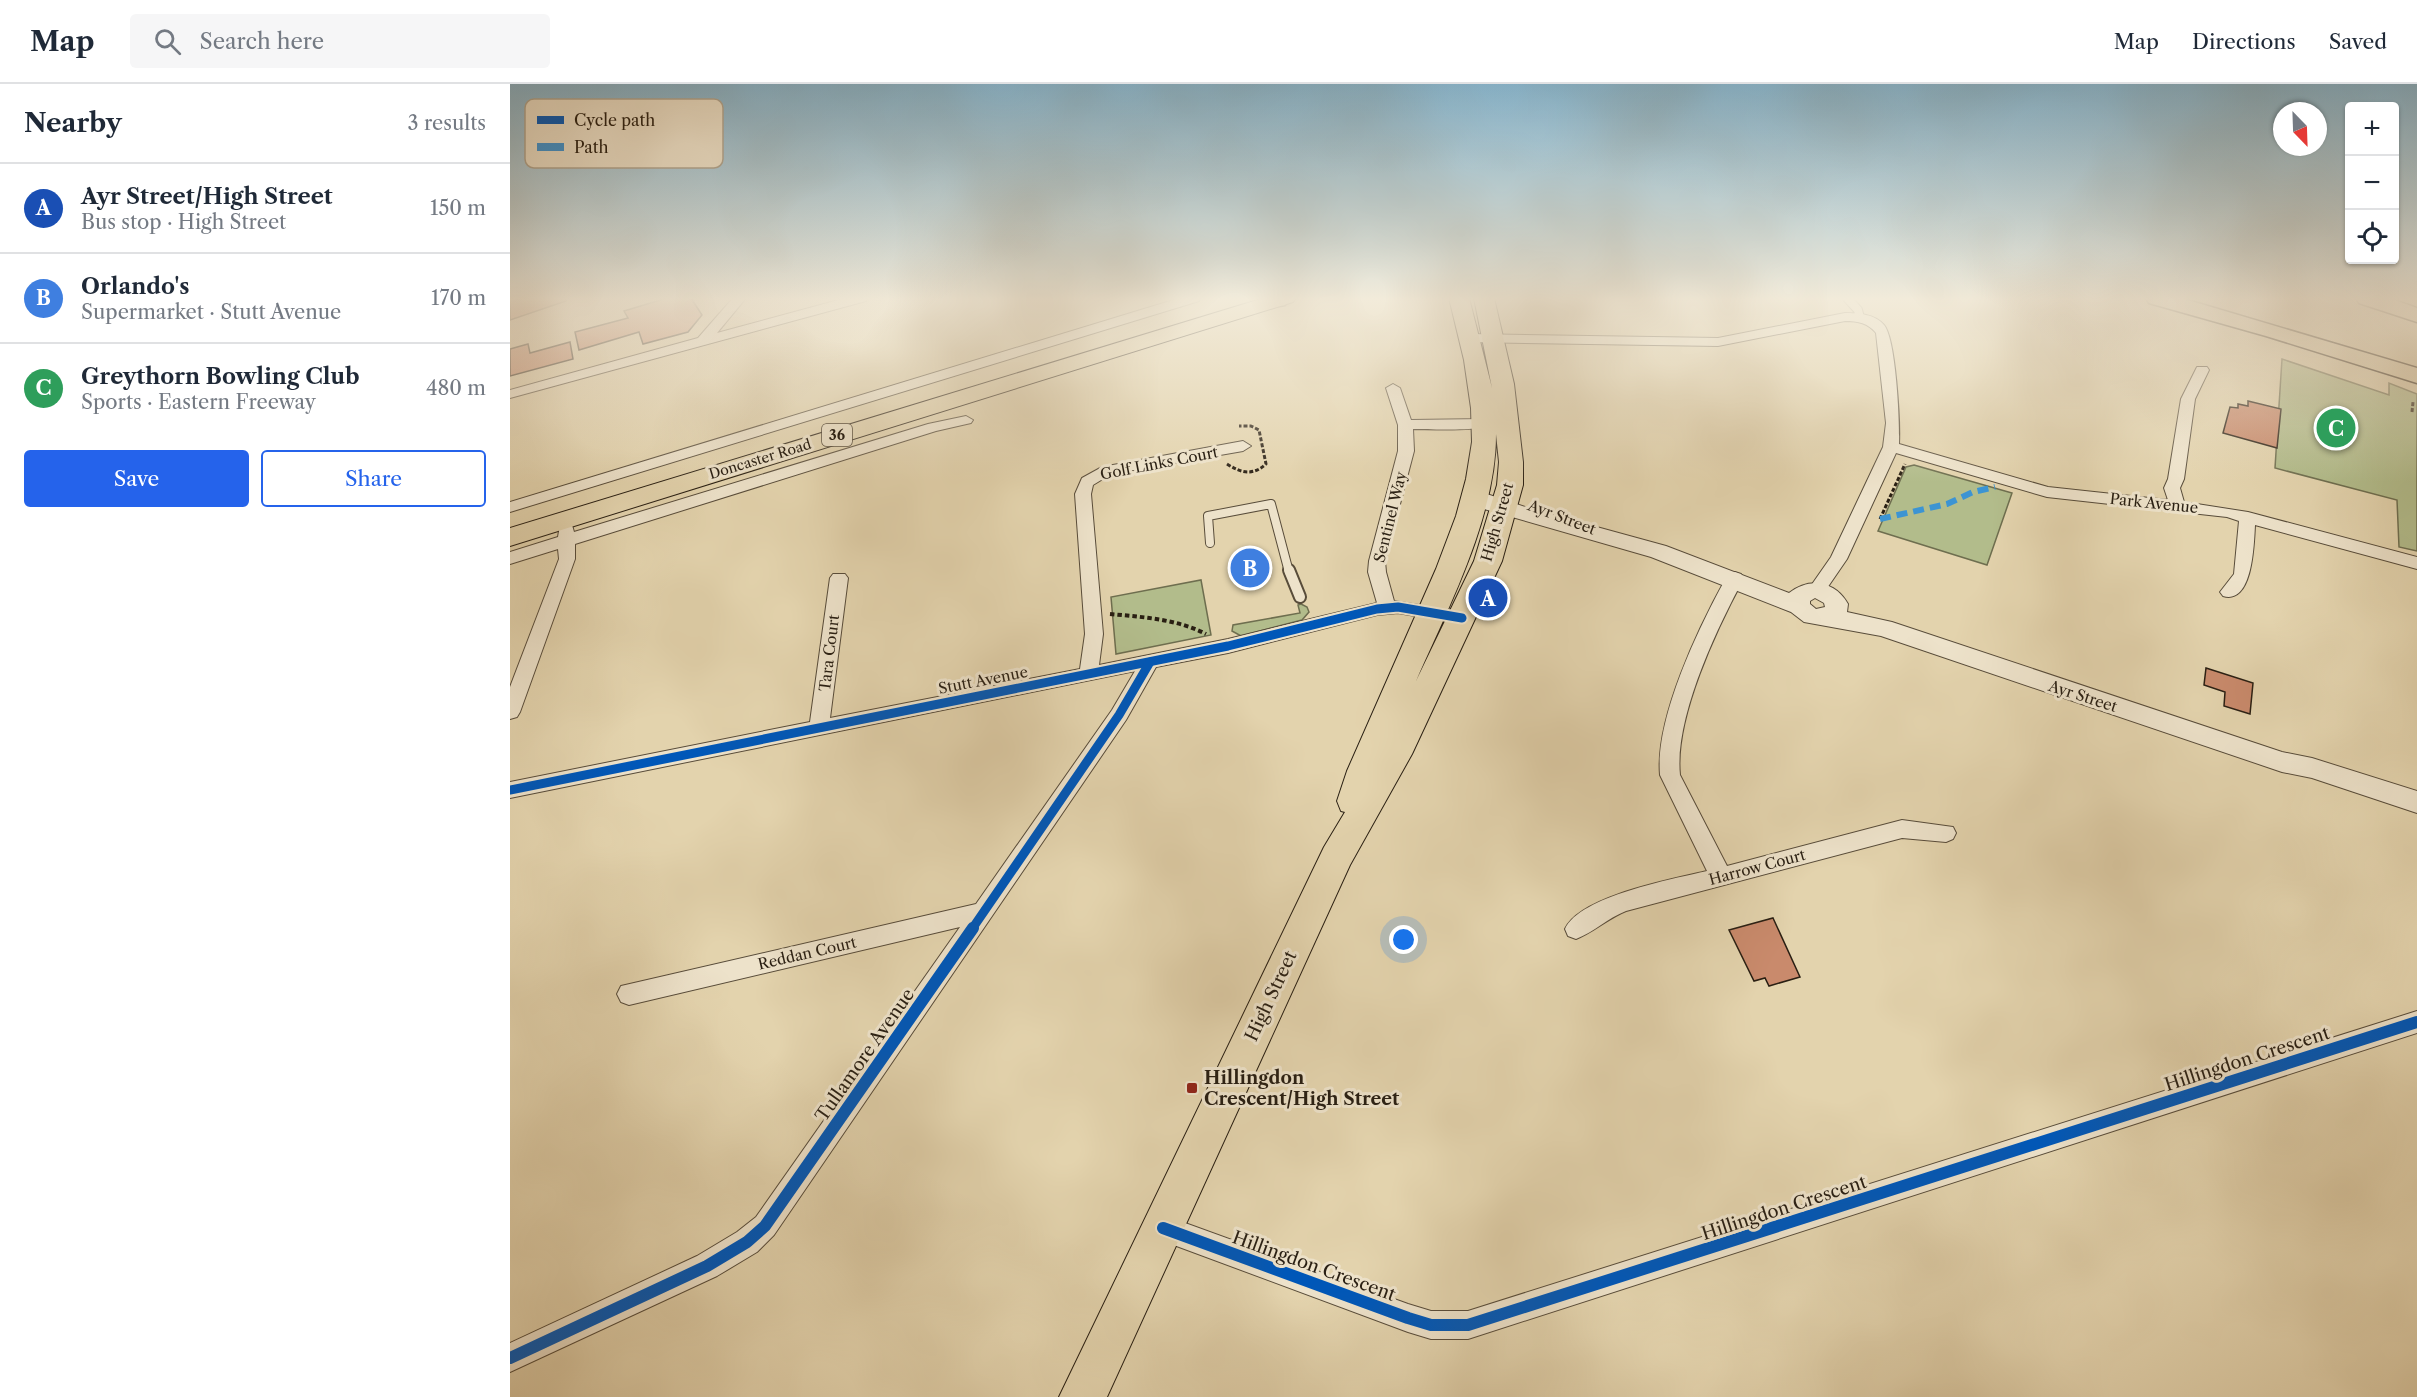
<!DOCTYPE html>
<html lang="en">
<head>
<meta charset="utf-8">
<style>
  body { margin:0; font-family:"Libre Caslon Text",serif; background:#f6f6f7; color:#1f2937 }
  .controls { position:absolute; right:18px; top:18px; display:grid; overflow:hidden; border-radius:6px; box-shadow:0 2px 4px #0004 }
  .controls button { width:54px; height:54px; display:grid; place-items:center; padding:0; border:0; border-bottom:2px solid #e0e1e3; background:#fff; color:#1f2937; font:30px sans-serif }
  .compass { position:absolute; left:1763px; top:18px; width:54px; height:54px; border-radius:50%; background:#fff; box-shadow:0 2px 4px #0004; rotate:157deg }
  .you { position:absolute; left:894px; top:856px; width:21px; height:21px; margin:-15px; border:4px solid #fff; border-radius:50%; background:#1a73e8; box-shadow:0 0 0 9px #1a73e833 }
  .badge { display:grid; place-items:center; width:39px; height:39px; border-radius:50%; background:#2563eb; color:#fff; font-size:20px; font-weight:700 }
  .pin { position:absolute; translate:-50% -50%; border:3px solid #fff; box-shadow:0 2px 6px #0006 }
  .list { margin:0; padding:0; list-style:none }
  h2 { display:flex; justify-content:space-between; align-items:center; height:78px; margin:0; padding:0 24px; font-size:26px }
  h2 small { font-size:20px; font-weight:400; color:#747a83 }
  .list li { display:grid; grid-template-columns:39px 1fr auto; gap:18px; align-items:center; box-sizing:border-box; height:90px; padding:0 24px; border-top:2px solid #e0e1e3 }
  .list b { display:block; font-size:22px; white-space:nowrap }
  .list p { margin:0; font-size:20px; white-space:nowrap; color:#747a83 }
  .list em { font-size:20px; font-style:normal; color:#747a83 }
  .actions { display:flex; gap:12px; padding:18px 24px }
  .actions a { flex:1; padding:14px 0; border:2px solid #2563eb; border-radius:6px; text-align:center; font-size:21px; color:#2563eb }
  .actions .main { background:#2563eb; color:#fff }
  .icon { flex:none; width:33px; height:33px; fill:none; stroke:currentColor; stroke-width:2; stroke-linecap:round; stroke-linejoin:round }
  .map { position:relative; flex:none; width:1907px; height:1313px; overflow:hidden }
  header { display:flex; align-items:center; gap:36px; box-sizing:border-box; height:84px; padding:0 30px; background:#fff; border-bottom:2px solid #e0e1e3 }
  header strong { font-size:28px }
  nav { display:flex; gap:33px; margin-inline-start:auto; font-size:21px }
  .search { width:420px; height:54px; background:#f6f6f7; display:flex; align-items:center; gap:15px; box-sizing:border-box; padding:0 21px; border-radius:6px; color:#747a83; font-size:22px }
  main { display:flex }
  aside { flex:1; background:#fff }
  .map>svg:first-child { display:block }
  .green { fill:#b2bc8b; stroke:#6e6e4f; stroke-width:1.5 }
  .building { fill:#c98a6c; stroke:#291f13; stroke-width:1.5 }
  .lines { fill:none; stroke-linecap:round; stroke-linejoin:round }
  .service-far1-casing { stroke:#584c3a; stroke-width:10 }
  .service-casing { stroke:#584c3a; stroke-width:14 }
  .minor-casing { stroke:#584c3a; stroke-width:2 }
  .tertiary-casing { stroke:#584c3a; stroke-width:2 }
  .primary-casing { stroke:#291f13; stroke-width:2 }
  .motorway-casing { stroke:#291f13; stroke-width:3 }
  .path-far1 { stroke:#291f13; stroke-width:3; stroke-dasharray:4 2; stroke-linecap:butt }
  .path { stroke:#291f13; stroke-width:4; stroke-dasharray:4.5 3; stroke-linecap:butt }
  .service-far1 { stroke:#ede2ca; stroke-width:8 }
  .service { stroke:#ede2ca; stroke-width:10 }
  .minor { fill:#ede2ca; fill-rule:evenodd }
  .tertiary { fill:#ede2ca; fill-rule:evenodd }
  .primary { fill:#e3d3ad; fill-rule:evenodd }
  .motorway { fill:#e3d3ad; fill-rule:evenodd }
  .quiet { stroke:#3c94d3; stroke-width:6; stroke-dasharray:11 6; stroke-linecap:butt }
  .cycleway-far1-casing { stroke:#ede2ca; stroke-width:13 }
  .cycleway-casing { stroke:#ede2ca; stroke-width:16 }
  .cycleway-far1 { stroke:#0057b8; stroke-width:9 }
  .cycleway { stroke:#0057b8; stroke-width:12 }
  .poi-dot { fill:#8f2418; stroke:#ede2ca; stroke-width:2 }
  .labels { text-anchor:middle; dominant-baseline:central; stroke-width:6; stroke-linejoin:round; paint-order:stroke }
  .shield { fill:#ede2ca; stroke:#645a4a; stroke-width:1.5 }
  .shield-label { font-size:14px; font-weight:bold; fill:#291f13 }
  .far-street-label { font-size:14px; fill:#291f13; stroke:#ede2ca }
  .street-label { font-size:15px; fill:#291f13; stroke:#ede2ca }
  .near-street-label { font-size:18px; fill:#291f13; stroke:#ede2ca }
  .near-poi-label { font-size:18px; font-weight:bold; fill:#291f13; stroke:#ede2ca; text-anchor:start }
  .key { fill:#ede2ca; stroke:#b2a893; stroke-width:1.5 }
  .key-label { font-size:16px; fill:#291f13 }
</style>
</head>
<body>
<header>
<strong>Map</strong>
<div class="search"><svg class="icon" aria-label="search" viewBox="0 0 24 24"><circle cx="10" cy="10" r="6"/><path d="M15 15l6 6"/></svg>Search here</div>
<nav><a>Map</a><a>Directions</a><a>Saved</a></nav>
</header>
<main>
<aside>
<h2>Nearby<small>3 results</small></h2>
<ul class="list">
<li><span class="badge" style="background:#1a4fb4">A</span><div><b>Ayr Street/High Street</b><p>Bus stop · High Street</p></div><em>150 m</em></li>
<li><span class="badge" style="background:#3f7fe0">B</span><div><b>Orlando's</b><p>Supermarket · Stutt Avenue</p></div><em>170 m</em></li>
<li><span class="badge" style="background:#2e9e5b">C</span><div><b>Greythorn Bowling Club</b><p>Sports · Eastern Freeway</p></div><em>480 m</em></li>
</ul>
<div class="actions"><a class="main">Save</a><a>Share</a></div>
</aside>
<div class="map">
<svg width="1907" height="1313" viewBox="0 0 1907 1313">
  <rect width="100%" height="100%" fill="#e3d3ad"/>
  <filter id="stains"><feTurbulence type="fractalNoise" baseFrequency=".00333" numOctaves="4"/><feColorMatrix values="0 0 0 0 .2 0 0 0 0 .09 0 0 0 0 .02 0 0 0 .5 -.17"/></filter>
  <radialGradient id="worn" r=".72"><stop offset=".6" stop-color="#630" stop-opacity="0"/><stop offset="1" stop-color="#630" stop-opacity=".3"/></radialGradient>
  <g class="green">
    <polygon points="1772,275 1879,311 1879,299 1907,310 1907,467 1889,463 1887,416 1765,384"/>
    <polygon points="1404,381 1502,409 1477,481 1368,447 1396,383"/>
    <polygon points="691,496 701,551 606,570 601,513"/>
    <polygon points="791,520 797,523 799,528 792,536 731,552 722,547 723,541 790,529 788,521"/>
  </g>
  <g class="building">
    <polygon points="0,214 56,214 56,217 0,236"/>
    <polygon points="157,214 181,214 192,231 178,248 133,260 129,248 69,266 65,248 118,234 114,227"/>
    <polygon points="60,258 63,275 0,292 0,265 18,260 20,269"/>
    <polygon points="1738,317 1771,325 1767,364 1713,349 1720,323 1728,324 1728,320 1738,322"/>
    <polygon points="1696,584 1743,599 1740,630 1714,622 1715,608 1694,601"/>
    <polygon points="1263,834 1290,893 1259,902 1255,894 1244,897 1219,846"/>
  </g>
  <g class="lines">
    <defs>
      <g id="service-far1">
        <polyline points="1337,214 1348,226 1350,234"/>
        <polyline points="700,459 698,432 761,420 779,488"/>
      </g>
      <polyline id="service" points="779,486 790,513"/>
      <g id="minor">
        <polygon points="223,214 236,214 207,249 336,214 357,214 356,217 0,314 0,306 188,254"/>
        <polygon points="670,214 690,214 689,217 0,428 0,418"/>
        <path d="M1335 229C1348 229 1365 230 1374 241 1386 255 1390 339 1389 360L1538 403 1658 416 1654 404 1658 395 1671 315 1687 283H1697L1699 286 1685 315 1674 395 1670 404 1674 418 1738 428 1907 473V485L1745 441C1744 459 1743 521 1713 512L1710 508 1724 490 1729 437 1717 433 1537 413 1386 369 1337 475 1313 510H1301L1298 506 1321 473 1373 363 1376 339 1366 249C1358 239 1348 237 1335 237L1208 262 959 258 952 254 959 250 1208 254Z"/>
        <path d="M883 300 890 304 901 336 973 335 988 331 995 335C983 349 923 345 903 345L904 367 875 477 876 488 884 517 952 528 958 530 961 534 958 538 952 540 888 529 867 531 718 569 646 583 616 636 264 1151 247 1168 207 1192 0 1288V1259L187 1172 227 1148 246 1133 450 843 119 921 111 918 107 910 111 902 466 820 602 626 625 587 0 714V698L300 638 320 494 323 490H335L338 494 320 634 570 585 575 550 565 410 572 394 592 383 733 357 741 362 733 367 601 390 583 401 581 410 593 550 589 581 718 555 867 519 858 488 859 477 888 367V341L876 304Z"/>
        <polygon points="456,332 463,336 461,339 426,347 65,460 65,475 10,628 7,633 0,635 0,603 49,475 48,465 0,480 0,468 48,453 50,441 62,441 64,448 418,340"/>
        <path d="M1225 488 1231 490 1234 494C1207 544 1164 634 1170 691L1217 782 1392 736 1443 743 1446 749 1443 755 1436 758 1392 754 1116 827C1098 834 1084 848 1066 855L1058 852 1055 845C1070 812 1163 795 1197 787L1150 691C1145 634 1189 543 1216 494L1219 490Z"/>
        <polygon points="1907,927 1907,949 958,1255 921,1255 898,1248 653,1157 644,1153 640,1144 644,1135 653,1131 898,1220 921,1227 958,1227"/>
      </g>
      <path id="tertiary" d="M965 406 1021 425 1156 462 1279 509C1300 493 1325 497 1338 520L1337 528 1382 538 1772 668 1802 674 1907 707V729L1802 694 1772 688 1371 552 1294 538 1281 528 1141 473 974 425 958 418 955 413 958 408ZM1305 514 1314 519 1315 523 1306 525 1300 520V517Z"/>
      <g id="primary">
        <polygon points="754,214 786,214 783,218 0,462 0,444"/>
        <path d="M939 214H959L982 304 964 214H984L1004 300 1013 378V401L992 477 902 670 840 781 597 1313H549L814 763 835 728 831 727 827 717 837 687 926 485 946 432 956 395 962 358 961 324 954 276ZM986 350 989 378 987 401 964 477 906 597C939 522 986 433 986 350Z"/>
      </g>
      <g id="motorway">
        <path d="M753 214H777L778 216 775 221C765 223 759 222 753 214Z"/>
        <polygon points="1636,214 1671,214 1907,284 1907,299 1756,252 1639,219"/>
        <polygon points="1846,214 1879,214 1907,224 1907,238 1849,219"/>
      </g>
    </defs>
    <use href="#service-far1" class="service-far1-casing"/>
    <use href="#service" class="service-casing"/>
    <use href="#minor" class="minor-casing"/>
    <use href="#tertiary" class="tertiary-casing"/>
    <use href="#primary" class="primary-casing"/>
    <use href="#motorway" class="motorway-casing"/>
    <g class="path-far1">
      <polyline points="1902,328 1903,318"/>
      <path d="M717 380C731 389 743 392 756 380L749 346 741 342H729"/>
      <polyline points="1370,435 1395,380"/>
    </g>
    <path class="path" d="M600 530C632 533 667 535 696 550"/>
    <use href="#service-far1" class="service-far1"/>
    <use href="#service" class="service"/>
    <use href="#minor" class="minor"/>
    <use href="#tertiary" class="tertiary"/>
    <use href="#primary" class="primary"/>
    <use href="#motorway" class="motorway"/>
    <polyline class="quiet" points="1370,435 1437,420 1463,408 1485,403"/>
    <defs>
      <g id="cycleway-far1">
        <polyline points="0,706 718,562 867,525 888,523 952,534"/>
        <polyline points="462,845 609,631 640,578"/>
      </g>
      <g id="cycleway">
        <polyline points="653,1144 898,1234 921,1241 958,1241 1907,938"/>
        <polyline points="0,1274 197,1182 237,1158 255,1142 463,844"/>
      </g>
    </defs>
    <use href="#cycleway-far1" class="cycleway-far1-casing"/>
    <use href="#cycleway" class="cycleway-casing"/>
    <use href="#cycleway-far1" class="cycleway-far1"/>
    <use href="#cycleway" class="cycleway"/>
  </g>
  <linearGradient id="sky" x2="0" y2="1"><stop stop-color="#87b6cf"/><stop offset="0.54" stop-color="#f2ebda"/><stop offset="1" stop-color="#f2ebda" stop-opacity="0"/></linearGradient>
  <rect width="1907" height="398" fill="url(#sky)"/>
  <rect class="poi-dot" x="676" y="998" width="12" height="12" rx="3"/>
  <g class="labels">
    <rect class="shield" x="312" y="340" width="30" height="22" rx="4.5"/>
    <g class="shield-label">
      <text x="327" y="351">36</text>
    </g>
    <g class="far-street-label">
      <text transform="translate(250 375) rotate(-17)">Doncaster Road</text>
    </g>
    <g class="street-label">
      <text transform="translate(649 379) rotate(-11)">Golf Links Court</text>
      <text transform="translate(1644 419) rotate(6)">Park Avenue</text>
      <text transform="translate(880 433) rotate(-76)">Sentinel Way</text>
      <text transform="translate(1052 433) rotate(21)">Ayr Street</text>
      <text transform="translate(987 438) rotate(-74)">High Street</text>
      <text transform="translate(319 569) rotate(-83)">Tara Court</text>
      <text transform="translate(473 596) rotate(-11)">Stutt Avenue</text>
      <text transform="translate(1573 612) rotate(18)">Ayr Street</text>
      <text transform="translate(1247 783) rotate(-15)">Harrow Court</text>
      <text transform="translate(297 869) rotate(-13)">Reddan Court</text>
    </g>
    <g class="near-street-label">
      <text transform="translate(761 912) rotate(-65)">High Street</text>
      <text transform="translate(355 971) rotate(-55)">Tullamore Avenue</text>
      <text transform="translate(1737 975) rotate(-18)">Hillingdon Crescent</text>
      <text transform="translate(1274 1124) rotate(-18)">Hillingdon Crescent</text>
      <text transform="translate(804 1182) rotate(20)">Hillingdon Crescent</text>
    </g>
    <g class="near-poi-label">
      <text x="694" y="994">Hillingdon<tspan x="694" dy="21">Crescent/High Street</tspan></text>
    </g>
  </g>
  <rect x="15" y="15" width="198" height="69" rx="9" class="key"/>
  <rect x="27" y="32" width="27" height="8" fill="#0057b8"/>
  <rect x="27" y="59" width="27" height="8" fill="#3c94d3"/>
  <g class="key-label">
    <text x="64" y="42">Cycle path</text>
    <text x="64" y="69">Path</text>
  </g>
  <rect width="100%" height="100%" filter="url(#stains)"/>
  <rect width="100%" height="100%" fill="url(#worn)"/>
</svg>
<div class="controls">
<button>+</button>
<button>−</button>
<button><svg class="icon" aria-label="locate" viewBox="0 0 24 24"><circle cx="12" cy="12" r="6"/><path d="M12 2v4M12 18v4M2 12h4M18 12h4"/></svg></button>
</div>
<svg class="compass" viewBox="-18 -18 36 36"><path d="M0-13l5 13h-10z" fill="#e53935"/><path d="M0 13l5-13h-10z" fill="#747a83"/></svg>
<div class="you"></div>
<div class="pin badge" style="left:978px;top:514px;background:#1a4fb4">A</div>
<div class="pin badge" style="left:740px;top:484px;background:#3f7fe0">B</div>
<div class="pin badge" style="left:1826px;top:344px;background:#2e9e5b">C</div>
</div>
</main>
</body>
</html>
